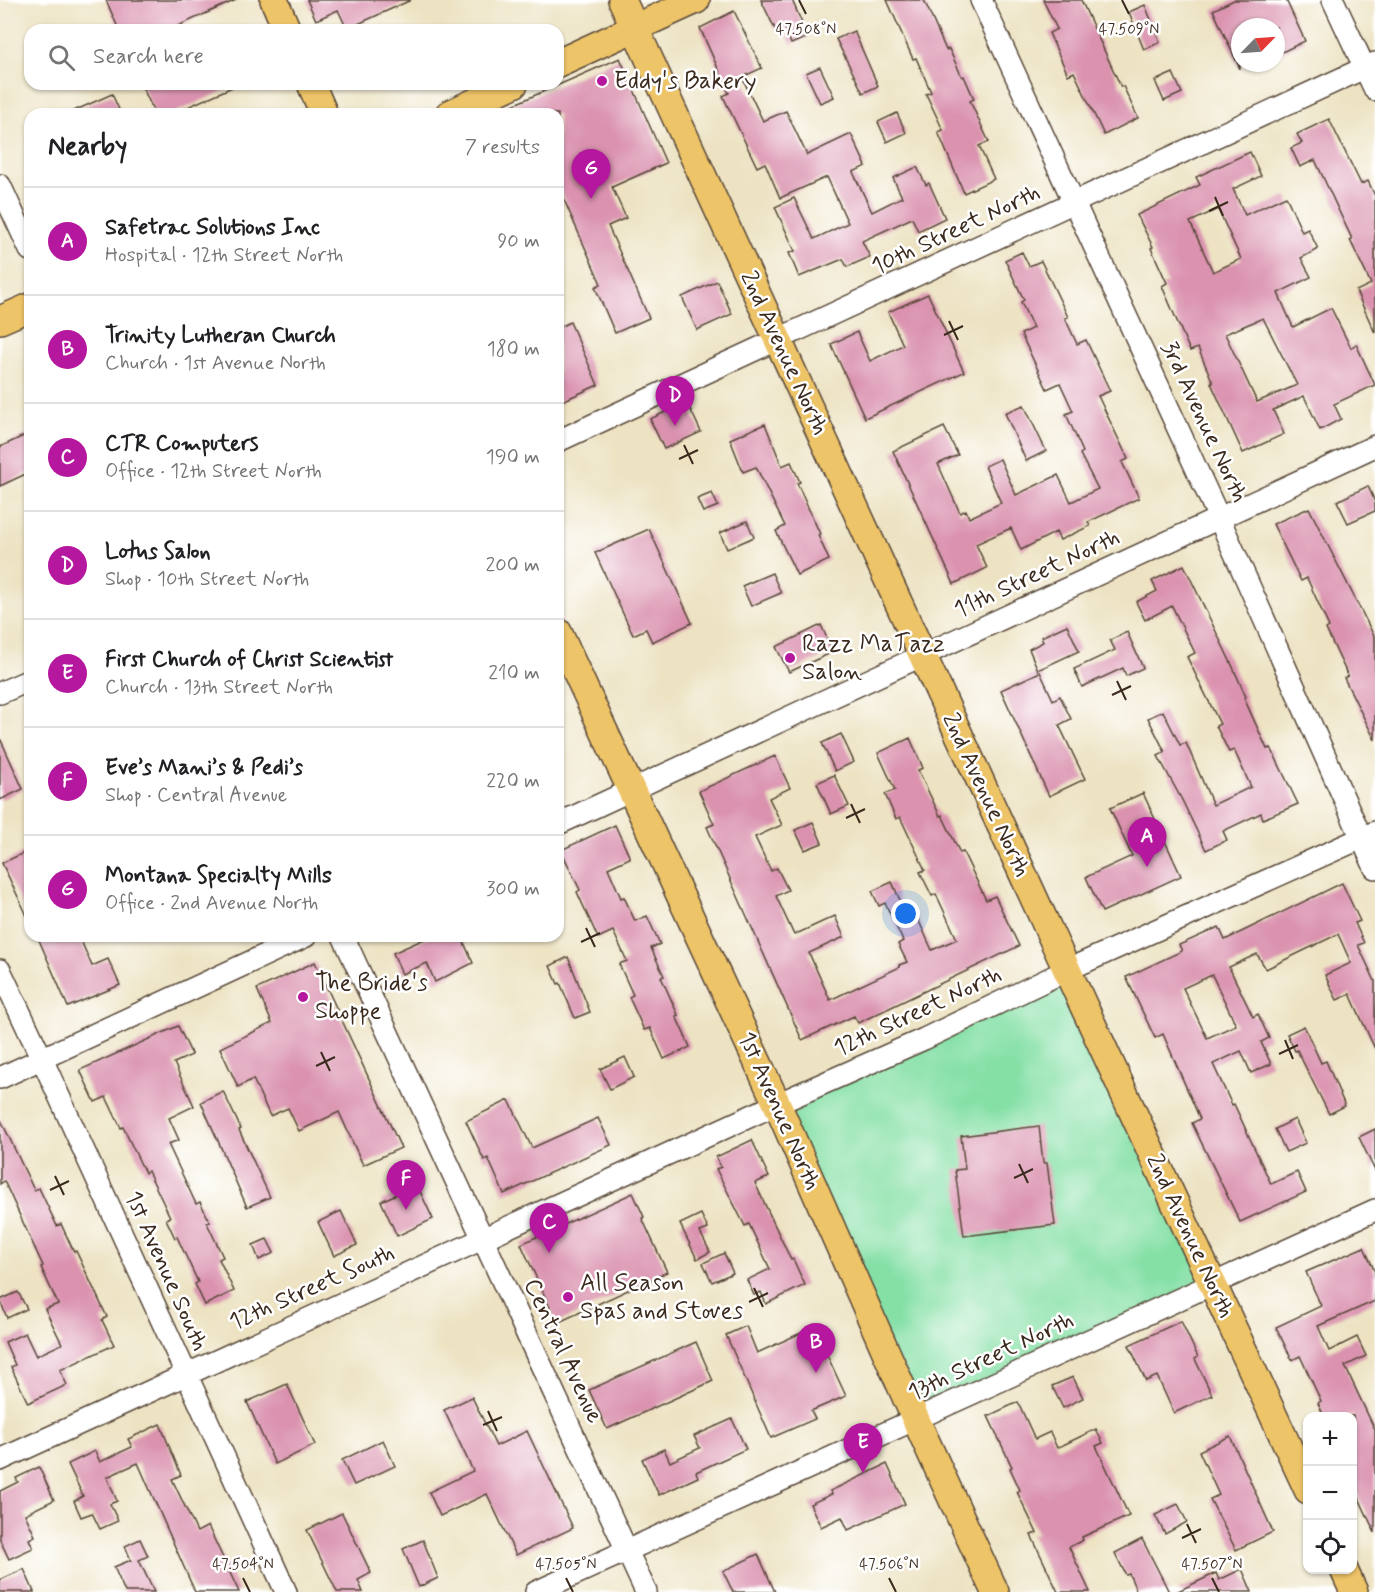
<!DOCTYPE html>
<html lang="en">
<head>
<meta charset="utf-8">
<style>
  body { margin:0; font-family:Mynerve,sans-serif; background:#f6f6f6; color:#202124 }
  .controls { position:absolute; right:18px; bottom:18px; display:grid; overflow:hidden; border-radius:12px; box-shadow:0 2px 4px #0004 }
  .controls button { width:54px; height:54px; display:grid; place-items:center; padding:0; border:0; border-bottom:2px solid #e0e0e0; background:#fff; color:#202124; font:30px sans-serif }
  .compass { position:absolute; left:1231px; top:18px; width:54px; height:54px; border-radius:50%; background:#fff; box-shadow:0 2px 4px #0004; rotate:65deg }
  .you { position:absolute; left:906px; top:914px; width:21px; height:21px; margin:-15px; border:4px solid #fff; border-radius:50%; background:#1a73e8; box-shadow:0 0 0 9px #1a73e833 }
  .badge { display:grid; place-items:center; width:39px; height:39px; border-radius:50%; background:#b5179e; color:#fff; font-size:20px; font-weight:700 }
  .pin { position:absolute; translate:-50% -50px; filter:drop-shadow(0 2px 3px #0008) }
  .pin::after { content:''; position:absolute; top:32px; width:21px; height:18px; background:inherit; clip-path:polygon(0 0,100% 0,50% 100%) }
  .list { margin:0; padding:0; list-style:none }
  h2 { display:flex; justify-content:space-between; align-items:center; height:78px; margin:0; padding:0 24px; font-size:26px }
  h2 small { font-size:20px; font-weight:400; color:#757577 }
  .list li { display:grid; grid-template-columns:39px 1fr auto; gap:18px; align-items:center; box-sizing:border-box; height:108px; padding:0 24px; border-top:2px solid #e0e0e0 }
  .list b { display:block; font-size:22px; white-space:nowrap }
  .list p { margin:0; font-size:20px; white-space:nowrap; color:#757577 }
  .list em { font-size:20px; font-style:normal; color:#757577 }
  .icon { flex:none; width:33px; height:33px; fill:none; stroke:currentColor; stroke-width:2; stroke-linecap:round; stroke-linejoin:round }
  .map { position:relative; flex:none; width:1375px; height:1592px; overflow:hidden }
  .search { position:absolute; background:#fff; box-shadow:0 2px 4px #0004; left:24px; top:24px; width:540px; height:66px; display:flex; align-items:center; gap:15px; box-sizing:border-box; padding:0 21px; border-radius:18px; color:#757577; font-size:22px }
  .panel { position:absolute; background:#fff; box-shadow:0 2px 4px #0004; left:24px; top:108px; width:540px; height:834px; border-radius:18px }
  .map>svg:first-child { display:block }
  .green { fill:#85e0a6; stroke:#608562; stroke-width:1.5 }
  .building { fill:#da92af; fill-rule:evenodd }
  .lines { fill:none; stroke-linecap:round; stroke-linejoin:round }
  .minor-casing { stroke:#564637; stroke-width:24 }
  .major-casing { stroke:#564637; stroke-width:30 }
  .minor { stroke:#fff; stroke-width:21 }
  .major { stroke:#eec469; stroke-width:27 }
  .ticks { fill:none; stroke:#3b2a1e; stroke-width:2 }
  .poi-dot { fill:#b5179e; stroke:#fff; stroke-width:2 }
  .labels { text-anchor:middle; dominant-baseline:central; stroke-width:5; stroke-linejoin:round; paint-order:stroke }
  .poi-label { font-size:24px; fill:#3b2a1e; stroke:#fff; text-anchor:start }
  .street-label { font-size:24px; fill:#3b2a1e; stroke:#fff }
  .ticks-label { font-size:15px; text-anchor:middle; fill:#3b2a1e; stroke:#fff; stroke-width:5; stroke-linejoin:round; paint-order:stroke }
</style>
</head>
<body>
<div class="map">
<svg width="1375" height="1592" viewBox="0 0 1375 1592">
  <rect width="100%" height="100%" fill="#fff"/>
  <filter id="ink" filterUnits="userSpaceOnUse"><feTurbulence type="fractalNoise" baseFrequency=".0167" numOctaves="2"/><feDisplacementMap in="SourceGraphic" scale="12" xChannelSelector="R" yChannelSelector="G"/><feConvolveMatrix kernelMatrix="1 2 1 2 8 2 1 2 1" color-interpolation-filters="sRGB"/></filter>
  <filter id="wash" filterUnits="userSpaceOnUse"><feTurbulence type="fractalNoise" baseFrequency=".008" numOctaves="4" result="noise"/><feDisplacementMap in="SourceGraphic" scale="24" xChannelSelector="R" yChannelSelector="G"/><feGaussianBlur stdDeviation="1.35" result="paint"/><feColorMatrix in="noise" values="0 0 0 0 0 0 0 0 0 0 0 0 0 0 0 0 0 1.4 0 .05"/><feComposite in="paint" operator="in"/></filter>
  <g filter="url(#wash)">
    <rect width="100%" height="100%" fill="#ede3c3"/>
    <polygon class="green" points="1067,970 1213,1284 916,1420 777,1104"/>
    <g id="blocks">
      <g class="building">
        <polygon points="106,0 236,0 169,30 119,30"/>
        <polygon points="307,0 411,0 347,29 338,10 316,20"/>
        <polygon points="761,0 792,0 808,37 791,44 784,25 775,29"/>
        <polygon points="887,0 924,0 946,50 949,49 962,77 964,76 974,99 970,101 989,142 979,146 994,179 964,193 938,132 943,130 926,94 931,92 916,58 913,59"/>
        <polygon points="1043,0 1081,0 1121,87 1123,86 1138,118 1104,135 1074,72 1068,75 1049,33 1057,29"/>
        <polygon points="1234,0 1286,0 1305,41 1276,55 1276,27 1240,27 1240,69 1213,10"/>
        <polygon points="1145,5 1160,42 1144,50 1129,12"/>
        <polygon points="734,11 762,68 742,77 763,121 786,111 807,155 851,134 866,166 853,172 872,212 902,197 893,178 917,167 926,185 929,183 945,218 918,231 912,218 862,241 870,257 847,267 843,259 799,277 789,253 795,251 775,207 794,198 814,239 848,223 827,177 780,198 765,163 757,167 723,96 729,93 700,28"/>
        <polygon points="854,31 878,86 863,93 836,39"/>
        <polygon points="620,58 666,163 612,187 626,218 608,226 649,318 615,333 595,287 601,284 558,186 558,114 492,114"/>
        <polygon points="820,67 834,97 820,103 806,73"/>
        <polygon points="1173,73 1182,93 1164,101 1155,81"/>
        <polygon points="141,84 239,84 172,114 155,114"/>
        <polygon points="112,94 121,114 67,114"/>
        <polygon points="897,113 906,133 887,142 878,122"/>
        <polygon points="1329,119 1361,184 1368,181 1375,196 1375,333 1356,291 1371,284 1350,240 1352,239 1315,160 1300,167 1291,148 1302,143 1297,134"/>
        <path d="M1250 152 1261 176 1233 189 1245 215 1286 196 1302 232 1308 229 1318 249 1301 258 1311 277 1278 293 1293 327 1331 308 1351 348 1356 344 1375 385 1334 404 1341 419 1320 430 1304 396 1273 410 1284 434 1243 453 1211 383H1213L1198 348 1190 351 1162 286 1167 283 1151 248 1153 247 1137 215 1200 185 1196 177ZM1218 209 1241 259 1213 272 1190 222ZM1263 318 1297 385 1257 402 1225 334Z"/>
        <polygon points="1022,252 1029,266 1041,261 1068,317 1065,318 1077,344 1086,340 1110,391 1098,396 1128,459 1122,462 1139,498 1088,522 1090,526 1060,540 1056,532 1021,550 1011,528 976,544 987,568 954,584 893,451 944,427 958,455 938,464 960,513 966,510 969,518 1001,503 985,466 1000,459 1016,495 1058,475 1071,502 1098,489 1080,454 1083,452 1066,414 1073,411 1060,383 1047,389 1021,334 1033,328 1021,302 1024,300 1005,260"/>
        <polygon points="717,281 732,314 697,330 682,297"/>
        <polygon points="928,294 964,372 865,418 831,344 857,332 870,361 903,345 888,312"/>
        <polygon points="570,322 598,385 558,403 558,328"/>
        <polygon points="687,402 701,432 664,449 650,419"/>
        <polygon points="1024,405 1046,451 1026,461 1005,413"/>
        <polygon points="765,424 782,466 791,462 800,482 797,483 820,534 818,535 829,560 797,575 776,531 785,526 756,467 743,472 730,439"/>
        <polygon points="30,433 30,472 0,486 0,447"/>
        <polygon points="1368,486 1375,502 1375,511 1348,523 1337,501"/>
        <polygon points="712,493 718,506 703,512 697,499"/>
        <polygon points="1309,508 1375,638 1375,740 1344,678 1348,676 1326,629 1329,627 1307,578 1301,581 1273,524"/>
        <polygon points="747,521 754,537 727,549 720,533"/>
        <polygon points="649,529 692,623 652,642 646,629 633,635 595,553"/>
        <polygon points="1184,565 1232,665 1246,697 1244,698 1267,749 1271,748 1298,804 1263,819 1261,813 1223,831 1227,840 1206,850 1182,800 1158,756 1165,752 1148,718 1163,711 1180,745 1186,743 1213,805 1251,787 1234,750 1229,752 1216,726 1220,724 1187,657 1195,653 1172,606 1145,620 1136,602 1157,591 1152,581"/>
        <polygon points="772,573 781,593 751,606 742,586"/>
        <polygon points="821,625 833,652 789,672 776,647"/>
        <polygon points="1067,625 1079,651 1038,670 1029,649 1043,642 1041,637"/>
        <polygon points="1127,632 1143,668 1126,676 1123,668 1082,687 1074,669 1115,650 1110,640"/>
        <polygon points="1040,672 1053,700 1060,696 1071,719 1059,725 1085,779 1049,796 1001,690"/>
        <polygon points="841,734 854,762 835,771 822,743"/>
        <polygon points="0,738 23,789 0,800"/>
        <polygon points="910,738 923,768 918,770 940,816 942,815 960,853 963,852 986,900 995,896 1019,946 858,1023 854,1016 802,1040 707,827 714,824 699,791 775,756 790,788 769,798 782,825 755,837 771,871 777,868 788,890 776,896 794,935 835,916 844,937 809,953 830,1000 900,967 899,965 907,962 898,944 903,941 885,903 879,906 872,891 892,882 906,914 914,910 932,950 957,939 936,894 932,896 920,872 925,870 900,817 896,819 885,794 895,790 878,753"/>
        <polygon points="834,775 849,806 831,814 817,783"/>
        <polygon points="1143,793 1181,876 1102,912 1086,877 1132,856 1110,808"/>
        <polygon points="813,822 822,843 805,850 795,830"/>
        <polygon points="615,825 630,858 608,868 621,898 624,897 635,921 647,916 660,944 651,948 664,976 661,977 678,1015 676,1016 690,1047 664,1059 650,1028 644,1030 629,997 633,995 619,964 627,961 613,931 598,938 577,892 580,890 561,850"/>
        <polygon points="30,850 30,922 2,863"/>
        <path d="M1342 883 1360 921 1355 923 1364 943 1358 945 1375 981V1049L1350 994 1337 1000 1325 975 1351 963 1338 934 1266 969 1257 954 1229 967 1253 1017 1258 1014 1269 1038 1261 1042 1271 1064 1251 1073 1241 1051 1213 1064 1232 1105 1234 1104 1271 1184 1297 1172 1306 1192 1240 1222 1192 1123 1200 1119 1163 1034 1155 1038 1126 977 1182 951 1179 945 1219 927 1225 940ZM1212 975 1236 1025 1207 1038 1183 988Z"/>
        <polygon points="48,936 79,936 92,966 108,959 120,985 68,1007 39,940"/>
        <polygon points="431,936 461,936 473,963 435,982 427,963 402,974 393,953"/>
        <polygon points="568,957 590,1012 575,1018 560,983 558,984 550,966"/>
        <polygon points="315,962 401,1148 363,1165 339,1112 299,1131 288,1108 270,1116 253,1079 238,1087 220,1048 272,1023 257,989"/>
        <polygon points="178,1026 192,1055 174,1063 194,1106 169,1118 179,1140 168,1144 196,1204 200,1202 210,1222 207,1223 223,1257 219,1259 234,1291 205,1305 195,1284 198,1282 177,1237 175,1238 166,1219 170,1217 148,1171 145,1173 123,1127 121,1128 106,1097 95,1102 80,1070"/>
        <polygon points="1304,1026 1321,1063 1326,1061 1345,1106 1329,1114 1297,1050 1295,1051 1287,1034"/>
        <polygon points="625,1057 634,1077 610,1089 600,1069"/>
        <polygon points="223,1091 241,1129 239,1130 270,1197 247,1207 201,1102"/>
        <polygon points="509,1100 532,1148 598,1118 611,1145 504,1194 488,1158 484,1160 466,1121"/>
        <polygon points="0,1118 34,1190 39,1188 57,1226 61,1224 74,1252 76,1251 107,1317 102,1320 114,1345 60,1370 67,1385 28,1403 11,1367 15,1365 5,1342 25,1333 36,1356 62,1344 45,1309 58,1304 41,1267 43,1266 4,1181 0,1184"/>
        <polygon points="1295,1119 1306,1143 1286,1152 1275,1129"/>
        <polygon points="1039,1126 1043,1163 1047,1163 1055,1225 964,1236 955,1170 965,1169 961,1136"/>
        <polygon points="1375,1129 1375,1171 1359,1137"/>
        <polygon points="752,1140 769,1177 755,1183 791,1260 793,1259 805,1285 766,1304 761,1292 754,1295 747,1280 770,1269 749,1224 745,1226 716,1169 721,1167 716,1157"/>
        <polygon points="417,1185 433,1219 397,1236 381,1201"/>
        <polygon points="633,1193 644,1217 642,1218 667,1272 557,1323 521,1244"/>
        <polygon points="341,1211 357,1245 334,1256 318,1222"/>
        <polygon points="701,1214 708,1229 700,1232 710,1252 697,1259 680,1224"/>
        <polygon points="267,1239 274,1253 259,1260 253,1245"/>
        <polygon points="1364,1247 1375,1272 1375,1301 1318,1326 1329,1351 1357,1337 1366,1356 1345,1366 1375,1430 1375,1533 1353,1485 1353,1416 1324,1416 1318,1403 1321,1401 1300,1356 1292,1360 1276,1327 1321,1306 1306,1272"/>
        <polygon points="724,1253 733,1273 712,1282 703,1263"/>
        <polygon points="18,1292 27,1309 7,1318 0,1300"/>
        <polygon points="1181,1321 1198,1357 1195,1359 1212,1395 1174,1413 1157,1376 1146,1381 1129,1345"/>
        <polygon points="746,1326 757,1353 814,1327 846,1396 811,1411 815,1419 771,1438 726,1335"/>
        <polygon points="696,1342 713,1381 607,1429 589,1390"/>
        <polygon points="1073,1377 1083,1398 1063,1408 1052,1386"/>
        <polygon points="287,1384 315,1445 275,1464 247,1402"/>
        <polygon points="472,1397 496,1446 527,1431 573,1528 516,1555 487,1494 440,1516 429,1492 473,1471 444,1410"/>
        <polygon points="1018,1402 1035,1439 1050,1432 1057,1448 1096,1429 1103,1443 1096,1446 1129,1516 1082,1537 1083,1540 1069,1547 1090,1592 1058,1592 1031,1535 1037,1533 1017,1492 1020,1490 1010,1468 1012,1467 988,1416"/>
        <polygon points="732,1419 746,1449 696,1472 698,1477 659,1495 642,1459 664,1449 670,1462 700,1448 694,1436"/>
        <polygon points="160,1424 181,1475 172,1479 197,1532 208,1526 239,1592 195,1592 138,1463 107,1477 117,1501 110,1504 118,1521 100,1529 92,1513 81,1517 74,1501 83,1496 68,1464 95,1451 100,1462 132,1447 128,1439"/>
        <polygon points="1230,1436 1273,1532 1236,1550 1210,1499 1219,1495 1199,1451"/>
        <polygon points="383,1440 395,1466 354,1485 342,1460"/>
        <polygon points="887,1464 905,1504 848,1530 842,1517 821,1527 810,1504 832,1494 830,1491"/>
        <polygon points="39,1467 54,1500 25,1514 35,1536 29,1539 33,1548 9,1559 0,1540 0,1491 18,1482 16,1478"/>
        <polygon points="1178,1504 1187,1522 1165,1534 1155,1515"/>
        <polygon points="342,1513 371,1573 358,1580 363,1592 337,1592 307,1530"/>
        <polygon points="140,1539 148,1556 139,1560 154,1592 125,1592 114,1567 131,1560 125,1546"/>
        <polygon points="1142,1539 1160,1574 1169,1592 1137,1592 1129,1574 1126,1575 1115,1553"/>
        <polygon points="423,1540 438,1578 419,1587 403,1549"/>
        <polygon points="758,1554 775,1592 733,1592 723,1571"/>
        <polygon points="24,1569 34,1592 0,1592 0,1580"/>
        <polygon points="1242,1569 1252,1592 1176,1592 1216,1573 1219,1580"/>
      </g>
    </g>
  </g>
  <g filter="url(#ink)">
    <use href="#blocks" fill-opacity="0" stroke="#564637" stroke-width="1.5"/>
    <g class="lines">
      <defs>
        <g id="minor">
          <polyline points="981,0 1219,518 1375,868"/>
          <polyline points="1333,0 1375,90"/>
          <polyline points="0,185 30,250"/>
          <polyline points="558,441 1375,63"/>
          <polyline points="0,693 30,680"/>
          <polyline points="558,824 1375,446"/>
          <polyline points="343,936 646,1592"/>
          <polyline points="0,970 42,1059 286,1592"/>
          <polyline points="0,1078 306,936"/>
          <polyline points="0,1460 777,1104 924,1039 1067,970 1375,832"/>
          <polyline points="536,1592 1375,1210"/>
        </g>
        <g id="major">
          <polyline points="274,0 287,30"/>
          <polyline points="622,0 1067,970 1308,1490"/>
          <polyline points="558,63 696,0"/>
          <polyline points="311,84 324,114"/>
          <polyline points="449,114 514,84"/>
          <polyline points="0,320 30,307"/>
          <polyline points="558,632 777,1104 916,1420 995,1592"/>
          <polyline points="1344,1570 1354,1592"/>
        </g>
      </defs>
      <use href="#minor" class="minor-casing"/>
      <use href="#major" class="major-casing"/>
      <use href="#minor" class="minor"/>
      <use href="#major" class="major"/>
    </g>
  </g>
  <path class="ticks" d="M799 0 806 14M1122 0 1129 14M1215 197 1223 216M1209 211 1228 202M949 321 958 340M944 335 963 326M684 445 693 464M679 459 698 450M1117 681 1126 700M1112 695 1131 686M851 804 860 823M846 818 865 809M586 928 595 947M581 942 600 933M1285 1040 1293 1059M321 1052 330 1071M1279 1054 1298 1045M316 1066 335 1057M1019 1164 1028 1183M55 1176 64 1195M1014 1178 1033 1169M50 1190 69 1181M754 1288 763 1307M749 1302 768 1293M488 1411 497 1431M483 1425 502 1417M1187 1524 1196 1543M1182 1538 1201 1529M243 1578 250 1592M566 1578 573 1592M889 1578 896 1592M1212 1578 1219 1592"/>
  <g class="poi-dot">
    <circle cx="602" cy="81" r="6"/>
    <circle cx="790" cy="658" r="6"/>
    <circle cx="303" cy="997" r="6"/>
    <circle cx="568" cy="1297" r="6"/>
  </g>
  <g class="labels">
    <g class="poi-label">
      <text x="614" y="81">Eddy's Bakery</text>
      <text x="802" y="644">Razz MaTazz<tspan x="802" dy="28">Salon</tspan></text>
      <text x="315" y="983">The Bride's<tspan x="315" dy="28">Shoppe</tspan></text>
      <text x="580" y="1283">All Season<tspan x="580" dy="28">Spas and Stoves</tspan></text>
    </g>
    <g class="street-label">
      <text transform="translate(956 230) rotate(-25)">10th Street North</text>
      <text transform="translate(784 353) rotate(65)">2nd Avenue North</text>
      <text transform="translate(1204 422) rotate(65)">3rd Avenue North</text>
      <text transform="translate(1037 574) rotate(-25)">11th Street North</text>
      <text transform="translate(986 795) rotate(65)">2nd Avenue North</text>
      <text transform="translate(918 1012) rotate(-25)">12th Street North</text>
      <text transform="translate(779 1111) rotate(66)">1st Avenue North</text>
      <text transform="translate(1190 1236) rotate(65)">2nd Avenue North</text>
      <text transform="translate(166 1271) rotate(66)">1st Avenue South</text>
      <text transform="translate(312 1288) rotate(-24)">12th Street South</text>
      <text transform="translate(563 1351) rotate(65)">Central Avenue</text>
      <text transform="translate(991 1357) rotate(-25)">13th Street North</text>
    </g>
  </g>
  <g class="ticks-label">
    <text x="806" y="34">47.508°N</text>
    <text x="1129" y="34">47.509°N</text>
    <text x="243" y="1569">47.504°N</text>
    <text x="566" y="1569">47.505°N</text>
    <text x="889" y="1569">47.506°N</text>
    <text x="1212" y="1569">47.507°N</text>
  </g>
</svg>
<div class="controls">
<button>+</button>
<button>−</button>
<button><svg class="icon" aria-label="locate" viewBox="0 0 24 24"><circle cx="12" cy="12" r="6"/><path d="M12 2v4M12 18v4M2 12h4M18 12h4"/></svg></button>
</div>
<svg class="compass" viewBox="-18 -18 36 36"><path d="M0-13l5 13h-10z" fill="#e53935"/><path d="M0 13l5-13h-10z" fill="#757577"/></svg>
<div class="you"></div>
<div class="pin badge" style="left:1147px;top:867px">A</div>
<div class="pin badge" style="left:816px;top:1373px">B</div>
<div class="pin badge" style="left:549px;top:1253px">C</div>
<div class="pin badge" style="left:675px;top:426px">D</div>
<div class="pin badge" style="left:863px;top:1473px">E</div>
<div class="pin badge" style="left:406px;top:1210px">F</div>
<div class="pin badge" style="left:591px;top:199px">G</div>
<div class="search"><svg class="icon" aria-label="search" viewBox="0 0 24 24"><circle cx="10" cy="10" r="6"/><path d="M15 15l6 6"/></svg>Search here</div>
<section class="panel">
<h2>Nearby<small>7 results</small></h2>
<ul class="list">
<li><span class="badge">A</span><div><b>Safetrac Solutions Inc</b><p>Hospital · 12th Street North</p></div><em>90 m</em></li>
<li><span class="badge">B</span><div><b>Trinity Lutheran Church</b><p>Church · 1st Avenue North</p></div><em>180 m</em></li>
<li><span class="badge">C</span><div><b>CTR Computers</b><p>Office · 12th Street North</p></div><em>190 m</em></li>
<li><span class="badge">D</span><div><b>Lotus Salon</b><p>Shop · 10th Street North</p></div><em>200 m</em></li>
<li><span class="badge">E</span><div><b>First Church of Christ Scientist</b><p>Church · 13th Street North</p></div><em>210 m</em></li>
<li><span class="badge">F</span><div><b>Eve’s Mani’s &amp; Pedi’s</b><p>Shop · Central Avenue</p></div><em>220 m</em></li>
<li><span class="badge">G</span><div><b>Montana Specialty Mills</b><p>Office · 2nd Avenue North</p></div><em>300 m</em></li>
</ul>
</section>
</div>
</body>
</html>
